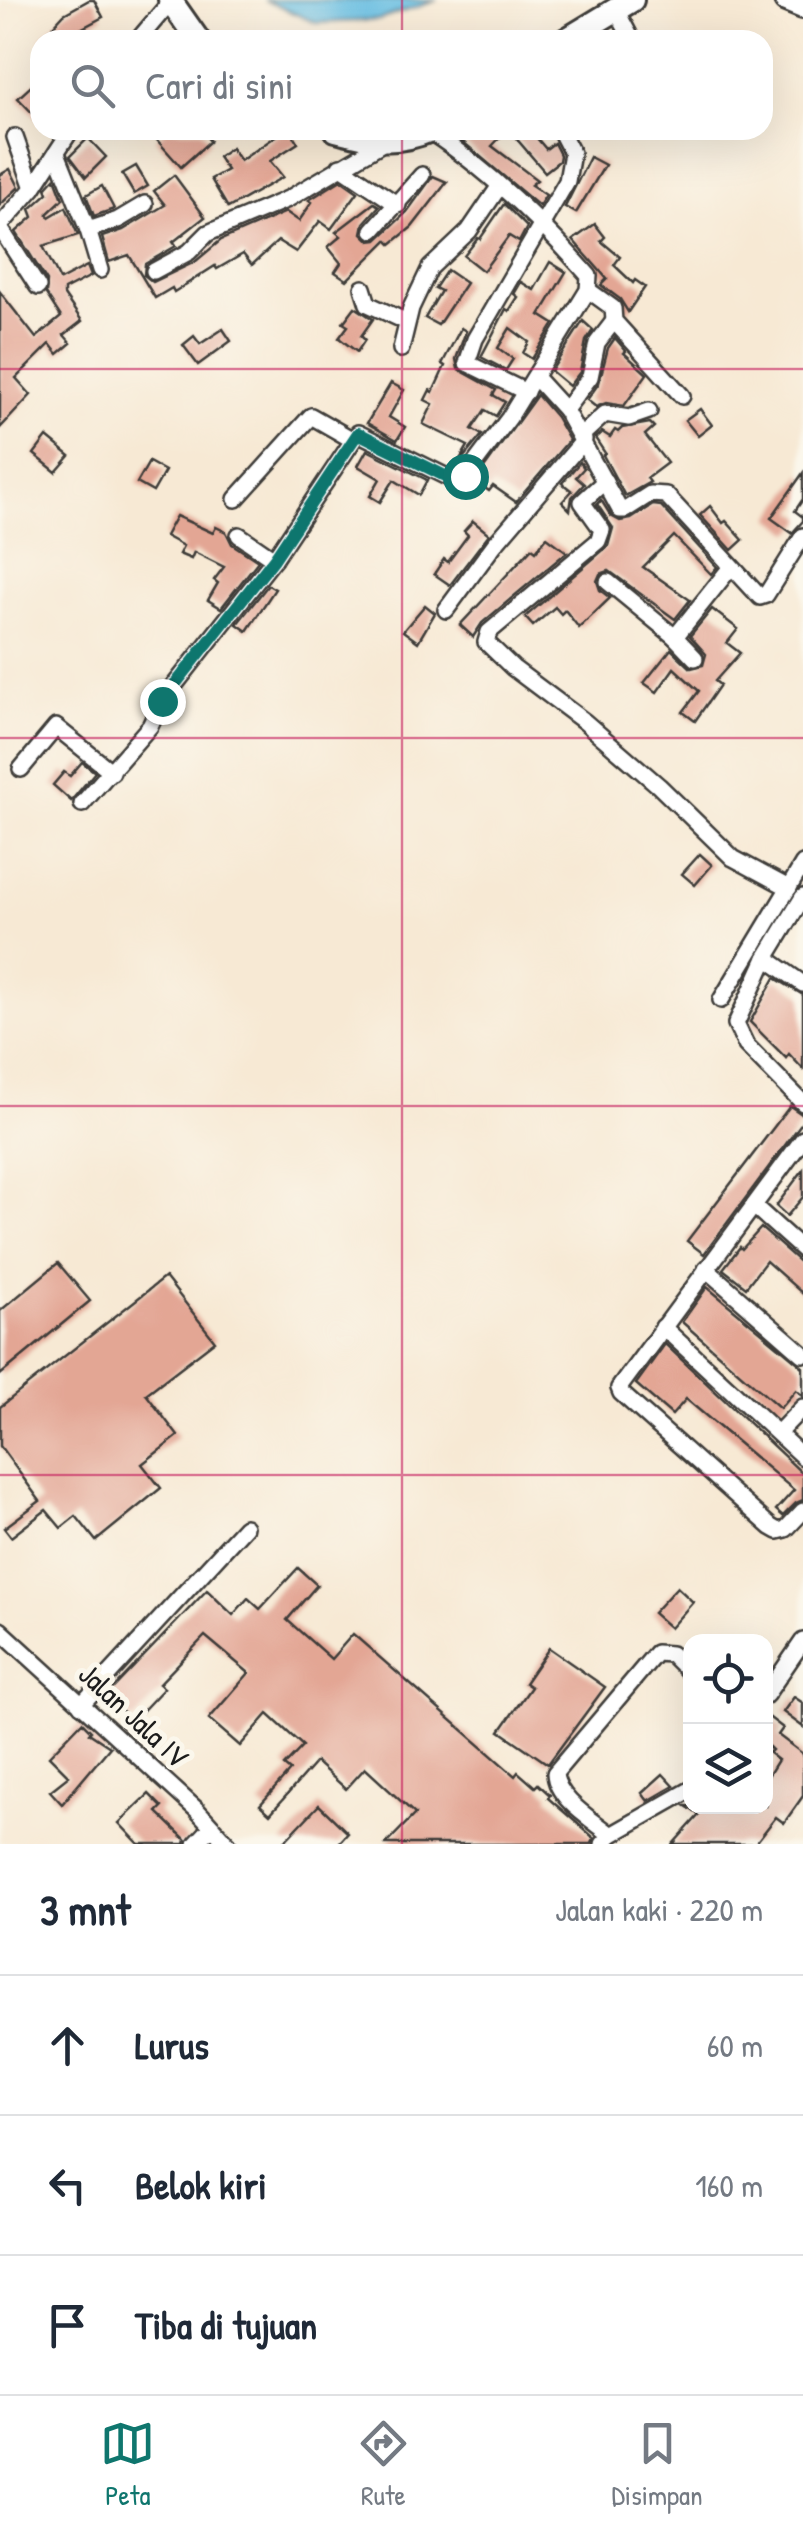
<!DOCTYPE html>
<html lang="id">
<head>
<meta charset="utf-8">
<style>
  body { margin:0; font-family:"Patrick Hand",sans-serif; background:#f6f6f7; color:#1f2937 }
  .controls { position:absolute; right:30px; bottom:30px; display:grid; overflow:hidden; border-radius:20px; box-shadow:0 10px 40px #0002 }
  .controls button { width:90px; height:90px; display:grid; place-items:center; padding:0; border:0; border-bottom:2px solid #e0e1e3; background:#fff; color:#1f2937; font:50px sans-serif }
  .stop { position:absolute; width:30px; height:30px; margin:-22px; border:8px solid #0f766e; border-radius:50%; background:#fff }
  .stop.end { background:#0f766e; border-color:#fff; box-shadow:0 2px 10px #0008 }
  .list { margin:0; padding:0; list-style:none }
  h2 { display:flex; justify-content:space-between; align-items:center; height:130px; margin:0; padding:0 40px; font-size:42px }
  h2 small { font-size:32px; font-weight:400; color:#747a83 }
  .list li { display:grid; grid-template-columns:65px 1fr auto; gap:30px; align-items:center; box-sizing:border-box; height:140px; padding:0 40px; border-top:2px solid #e0e1e3 }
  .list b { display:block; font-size:38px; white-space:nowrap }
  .list em { font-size:32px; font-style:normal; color:#747a83 }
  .icon { flex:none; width:55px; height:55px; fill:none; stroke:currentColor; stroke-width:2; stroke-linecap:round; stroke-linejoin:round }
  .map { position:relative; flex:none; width:803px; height:1844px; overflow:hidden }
  .search { position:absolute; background:#fff; box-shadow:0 10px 40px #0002; left:30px; right:30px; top:30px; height:110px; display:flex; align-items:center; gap:25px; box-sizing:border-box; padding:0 35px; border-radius:30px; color:#747a83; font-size:38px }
  .sheet { height:550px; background:#fff }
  nav { display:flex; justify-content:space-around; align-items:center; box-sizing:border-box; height:140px; border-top:2px solid #e0e1e3; background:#fff; font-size:28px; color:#747a83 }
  nav a { display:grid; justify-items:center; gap:5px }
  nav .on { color:#0f766e }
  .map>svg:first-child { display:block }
  .water { fill:#65bde2; stroke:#406c7f; stroke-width:2.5 }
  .building { fill:#e3a694 }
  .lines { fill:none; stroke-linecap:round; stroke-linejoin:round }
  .street-casing { stroke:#3d3b38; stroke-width:20 }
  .secondary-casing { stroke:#3d3b38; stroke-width:28 }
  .street { stroke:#fff; stroke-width:15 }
  .secondary { stroke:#fff; stroke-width:22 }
  .route { stroke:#0f766e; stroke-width:12 }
  .grid { fill:none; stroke:#c2185b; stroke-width:2.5; stroke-opacity:0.55 }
  .labels { text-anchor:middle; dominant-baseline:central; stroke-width:10; stroke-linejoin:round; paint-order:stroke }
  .street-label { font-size:30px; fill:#1c1c1c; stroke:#fbf7ec }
</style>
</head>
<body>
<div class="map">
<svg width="803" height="1844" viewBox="0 0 803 1844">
  <rect width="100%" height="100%" fill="#fbf7ec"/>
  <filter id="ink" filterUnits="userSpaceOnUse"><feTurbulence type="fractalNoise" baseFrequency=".01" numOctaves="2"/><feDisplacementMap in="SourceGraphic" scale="20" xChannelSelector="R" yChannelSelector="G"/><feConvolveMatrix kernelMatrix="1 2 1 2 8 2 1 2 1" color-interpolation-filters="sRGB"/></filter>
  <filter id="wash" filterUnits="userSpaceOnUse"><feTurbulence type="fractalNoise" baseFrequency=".0048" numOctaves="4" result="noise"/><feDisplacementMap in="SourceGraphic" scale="40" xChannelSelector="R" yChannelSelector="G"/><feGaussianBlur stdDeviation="2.25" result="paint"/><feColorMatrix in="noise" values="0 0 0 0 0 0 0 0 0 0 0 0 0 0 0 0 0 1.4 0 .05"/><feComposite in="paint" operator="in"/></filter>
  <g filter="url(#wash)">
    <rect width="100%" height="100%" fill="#f7e9d4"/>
    <polygon class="water" points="264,0 437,0 379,20 316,23"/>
    <g id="blocks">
      <g class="building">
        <polygon points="89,0 94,0 103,17 71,34 68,28 57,40 40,40 64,14"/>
        <polygon points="40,78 40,121 18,98"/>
        <polygon points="167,130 201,130 210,141 181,167 156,139"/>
        <polygon points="285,130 290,130 298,143 270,161 283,177 228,208 211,179 227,170 218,157 231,148 240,161"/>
        <polygon points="461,130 507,130 492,146 537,180 531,185 546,195 539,206 456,136"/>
        <polygon points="509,130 530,130 546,149 554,143 560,155 559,161 545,172"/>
        <polygon points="88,138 106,157 86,177 70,156"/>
        <polygon points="590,157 605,165 576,213 565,207"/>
        <polygon points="136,166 148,186 134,194 122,174"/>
        <polygon points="10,169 19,187 0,205 0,175"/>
        <polygon points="174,175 205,217 173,242 176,246 145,264 144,275 153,282 195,262 221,240 286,212 299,221 312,202 309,200 341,180 358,192 331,229 320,221 296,252 278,241 252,265 243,254 217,269 215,266 174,292 172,288 155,298 129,255 109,262 102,237 123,230 165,205 154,191"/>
        <polygon points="433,176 447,182 412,227 391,244 387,240 347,280 335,272 341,263 328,247 341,236 336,232 374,203 379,206 364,223 362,233 370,241 377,240 407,212"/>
        <polygon points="55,178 63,199 47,214 49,217 66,207 78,235 43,246 60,280 87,266 91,276 64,290 64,295 82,321 64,335 71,343 58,354 50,344 16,378 31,395 0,428 0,292 36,338 61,317 46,294 47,281 16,232 33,217 30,209 48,193 46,188"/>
        <polygon points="102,186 114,209 94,216 86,195"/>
        <polygon points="504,204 527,227 519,242 509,236 483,271 464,256 478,238 480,239"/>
        <polygon points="595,224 605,237 601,241 620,257 614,265 633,283 635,280 645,287 628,312 620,299 601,285 607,279 573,240"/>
        <polygon points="550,262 566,272 540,315 554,324 532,359 523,353 529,342 510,328 498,348 513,359 506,370 481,357 506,309 509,311 518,297 514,294 521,282 534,290"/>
        <polygon points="447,270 466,283 438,325 425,318 441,291 435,288"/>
        <polygon points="355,307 373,319 361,336 365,340 357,352 339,338 348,326 343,323"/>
        <polygon points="583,321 593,330 586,341 580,372 569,386 551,371"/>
        <polygon points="461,328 466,331 456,359 458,369 496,390 493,395 505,402 496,416 485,410 472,429 482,435 455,468 468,446 423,424 433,404 425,400 430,390 433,392 445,366 442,364"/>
        <polygon points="223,329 231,341 198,365 183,345 194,336 200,344"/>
        <polygon points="615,338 626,351 624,353 647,374 624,406 606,403 596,407 587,400 599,383 608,348"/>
        <polygon points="391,383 404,390 389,417 405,427 397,440 367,423"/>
        <polygon points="537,395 556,417 569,440 516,502 493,486 489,491 475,481"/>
        <polygon points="700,409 712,425 698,436 685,420"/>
        <polygon points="650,423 654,427 645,435 667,463 647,478 650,482 625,496 603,455 605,453 595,438 602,432 610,437 615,430 618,432 622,428"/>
        <polygon points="47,437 70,456 56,472 34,454"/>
        <polygon points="367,450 427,480 419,495 394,480 380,502 370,496 380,479 358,466"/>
        <polygon points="149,462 165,471 153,492 137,483"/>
        <polygon points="580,462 584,468 576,477 584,484 572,497 570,510 562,502 572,491 562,483"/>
        <polygon points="803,473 803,499 795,511 803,517 803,521 792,533 771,518"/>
        <polygon points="601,500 611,516 620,521 631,519 653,505 661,506 717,567 711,574 674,536 643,567 690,600 675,619 609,571 600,574 597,581 600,590 610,598 579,628 565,610 561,614 555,607 533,626 525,617 608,546 613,528 597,504"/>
        <polygon points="710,506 723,523 726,521 743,540 732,550 700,515"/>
        <polygon points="176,516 213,533 216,527 226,532 232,544 258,561 221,608 208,600 218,583 214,580 224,567 194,552 191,559 179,554 183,546 165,536"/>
        <polygon points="473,521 489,534 450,585 434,574 444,559 448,562 468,535 464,531"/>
        <polygon points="547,537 567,552 482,623 473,637 460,625 532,548 536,551"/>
        <polygon points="268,585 275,589 247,631 237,624"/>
        <polygon points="425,605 435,613 418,642 403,631"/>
        <polygon points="712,609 738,629 727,643 740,653 715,681 720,685 695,721 683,712 699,691 674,668 657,692 644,683 671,649 691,668 703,665 706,654 690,636"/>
        <polygon points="82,762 95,772 71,801 53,785 64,772 70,776"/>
        <polygon points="700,854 712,865 695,885 682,874"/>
        <polygon points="775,978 803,995 803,1069 789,1054 786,1058 750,1022"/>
        <polygon points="790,1106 803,1115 803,1121 704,1254 687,1241"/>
        <polygon points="803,1170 803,1197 787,1216 776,1206"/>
        <polygon points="761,1228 803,1265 803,1294 766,1261 746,1287 723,1269 740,1247 742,1249"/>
        <polygon points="58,1263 90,1301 0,1375 0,1311"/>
        <polygon points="165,1277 215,1341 146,1394 178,1436 142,1464 161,1488 96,1541 76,1516 61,1528 46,1510 11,1537 4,1528 40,1501 0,1446 0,1407"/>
        <polygon points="707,1287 803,1367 803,1396 796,1390 780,1408 682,1322"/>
        <polygon points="665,1344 803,1474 803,1500 796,1503 783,1516 776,1510 794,1490 686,1399 672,1415 636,1384"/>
        <polygon points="298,1568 317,1585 287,1620 331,1659 353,1634 515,1776 518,1772 535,1787 538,1784 550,1795 548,1798 594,1838 592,1844 386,1844 415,1814 365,1768 346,1789 316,1762 270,1814 260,1805 290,1771 284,1766 303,1746 268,1714 240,1746 209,1719 249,1673 205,1636 159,1684 164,1688 133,1721 106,1696 207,1590 233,1615 248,1598 260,1609"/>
        <polygon points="677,1587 693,1602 670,1628 653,1613"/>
        <polygon points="549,1648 605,1687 548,1764 500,1731 531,1687 525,1683"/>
        <polygon points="794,1697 803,1703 803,1727 783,1712"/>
        <polygon points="766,1715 783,1728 778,1735 803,1754 803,1796 784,1823 776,1817 755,1844 673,1844 699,1815 686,1806 766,1806 766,1779 778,1760 769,1753 772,1750 769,1747 766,1752"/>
        <polygon points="82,1722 91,1731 89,1733 110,1747 62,1804 50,1791 69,1776 49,1756"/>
        <polygon points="663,1774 674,1786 648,1801 642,1793"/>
        <polygon points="149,1794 162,1807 157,1812 186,1840 185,1844 139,1844 119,1823"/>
        <polygon points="319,1805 348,1833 338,1844 282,1844"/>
      </g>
    </g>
  </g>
  <g filter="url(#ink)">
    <use href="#blocks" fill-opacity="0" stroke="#3d3b38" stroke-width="2.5"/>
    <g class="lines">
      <defs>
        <g id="street">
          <polyline points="615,8 632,40"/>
          <polyline points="138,40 171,1"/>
          <polyline points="15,137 33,188"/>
          <polyline points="57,153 88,230 118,220 145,204"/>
          <polyline points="340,166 398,205"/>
          <polyline points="0,226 33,188 71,130"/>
          <polyline points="0,228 38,287"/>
          <polyline points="88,230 100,270"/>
          <polyline points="373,230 422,175"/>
          <polyline points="154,271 189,252 208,233 288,199 384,142"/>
          <polyline points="363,288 368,304 407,322"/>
          <polyline points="588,290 613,308 614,321 682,396"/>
          <polyline points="401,349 411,308 430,268 469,231 499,187"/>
          <polyline points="535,377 565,410 620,510 625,510 650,494 666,495 760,597 766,595 803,536"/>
          <polyline points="526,392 467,363 475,339 567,181 572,153 560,130"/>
          <polyline points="565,410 590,377 597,343 614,321"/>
          <polyline points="581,436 605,414 629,418 649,411"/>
          <polyline points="605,481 582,502 602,530 598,541 489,632 486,642 513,668 585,722 659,786 733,858 789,888"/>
          <polyline points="236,499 311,416 353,440"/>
          <polyline points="239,535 274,559"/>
          <polyline points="608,582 675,637"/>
          <polyline points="446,610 494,545 584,440"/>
          <polyline points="695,658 675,637 731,567"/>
          <polyline points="21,769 56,727 112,772"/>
          <path d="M82 804 150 726 162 701 274 559 358 433 453 480 463 479 509 418 588 290 589 276C542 222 489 170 429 131"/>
          <polyline points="803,897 766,958 736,1024 746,1045 803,1103"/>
          <polyline points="766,958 803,984"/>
          <polyline points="721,1000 803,864"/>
          <polyline points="803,1139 619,1388 621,1393 771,1527 778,1531 786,1529 803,1511"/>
          <polyline points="754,1206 803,1250"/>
          <polyline points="706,1269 803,1354"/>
          <polyline points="663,1327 803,1457"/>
          <polyline points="778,1433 803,1407"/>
          <polyline points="0,1630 197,1810 228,1844"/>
          <polyline points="766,1695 803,1641"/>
          <polyline points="81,1705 245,1527"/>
          <polyline points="611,1835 690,1790"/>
          <polyline points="196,1844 212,1827"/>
          <path d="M603 1844 611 1835C593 1820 556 1799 555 1773L656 1653 671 1654 690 1673"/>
        </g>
        <g id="secondary">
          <polyline points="170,0 198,40"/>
          <polyline points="786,0 803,7"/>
          <polyline points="566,40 632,0"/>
          <path d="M336 130C373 139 394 146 431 130"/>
        </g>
      </defs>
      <use href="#street" class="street-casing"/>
      <use href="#secondary" class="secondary-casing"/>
      <use href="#street" class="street"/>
      <use href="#secondary" class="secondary"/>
    </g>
  </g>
  <g class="lines" filter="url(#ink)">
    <polyline class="route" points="162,701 274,559 358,433 453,480 465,476"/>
  </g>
  <path class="grid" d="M402 0V40M402 130V1844M0 369H803M0 738H803M0 1106H803M0 1475H803"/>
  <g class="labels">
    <g class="street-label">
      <text transform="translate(134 1715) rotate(43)">Jalan Jala IV</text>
    </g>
  </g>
</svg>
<div class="controls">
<button><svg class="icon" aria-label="locate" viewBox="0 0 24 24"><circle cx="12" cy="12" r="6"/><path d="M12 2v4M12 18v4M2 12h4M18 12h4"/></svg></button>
<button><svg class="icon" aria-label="layers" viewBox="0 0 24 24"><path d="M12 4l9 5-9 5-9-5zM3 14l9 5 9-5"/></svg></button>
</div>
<div class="stop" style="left:465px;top:476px"></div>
<div class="stop end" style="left:162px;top:701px"></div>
<div class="search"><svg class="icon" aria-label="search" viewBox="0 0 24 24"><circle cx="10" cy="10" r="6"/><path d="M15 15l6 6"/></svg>Cari di sini</div>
</div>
<section class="sheet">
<h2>3 mnt<small>Jalan kaki · 220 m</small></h2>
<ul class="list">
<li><svg class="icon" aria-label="ahead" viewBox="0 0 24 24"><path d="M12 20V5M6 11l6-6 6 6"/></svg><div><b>Lurus</b></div><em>60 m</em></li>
<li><svg class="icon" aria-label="left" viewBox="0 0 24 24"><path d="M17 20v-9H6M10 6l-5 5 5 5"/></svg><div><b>Belok kiri</b></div><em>160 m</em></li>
<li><svg class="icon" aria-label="arrive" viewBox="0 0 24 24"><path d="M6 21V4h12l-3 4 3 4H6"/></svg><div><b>Tiba di tujuan</b></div></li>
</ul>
</section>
<nav>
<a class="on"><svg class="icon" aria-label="map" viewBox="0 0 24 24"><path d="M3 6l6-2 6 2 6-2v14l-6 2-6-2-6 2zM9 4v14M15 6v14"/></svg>Peta</a>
<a><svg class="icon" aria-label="directions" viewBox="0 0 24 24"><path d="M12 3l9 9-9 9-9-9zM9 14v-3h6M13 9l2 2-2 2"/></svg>Rute</a>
<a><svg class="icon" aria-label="saved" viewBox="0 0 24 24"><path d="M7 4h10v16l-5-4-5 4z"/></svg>Disimpan</a>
</nav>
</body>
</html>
